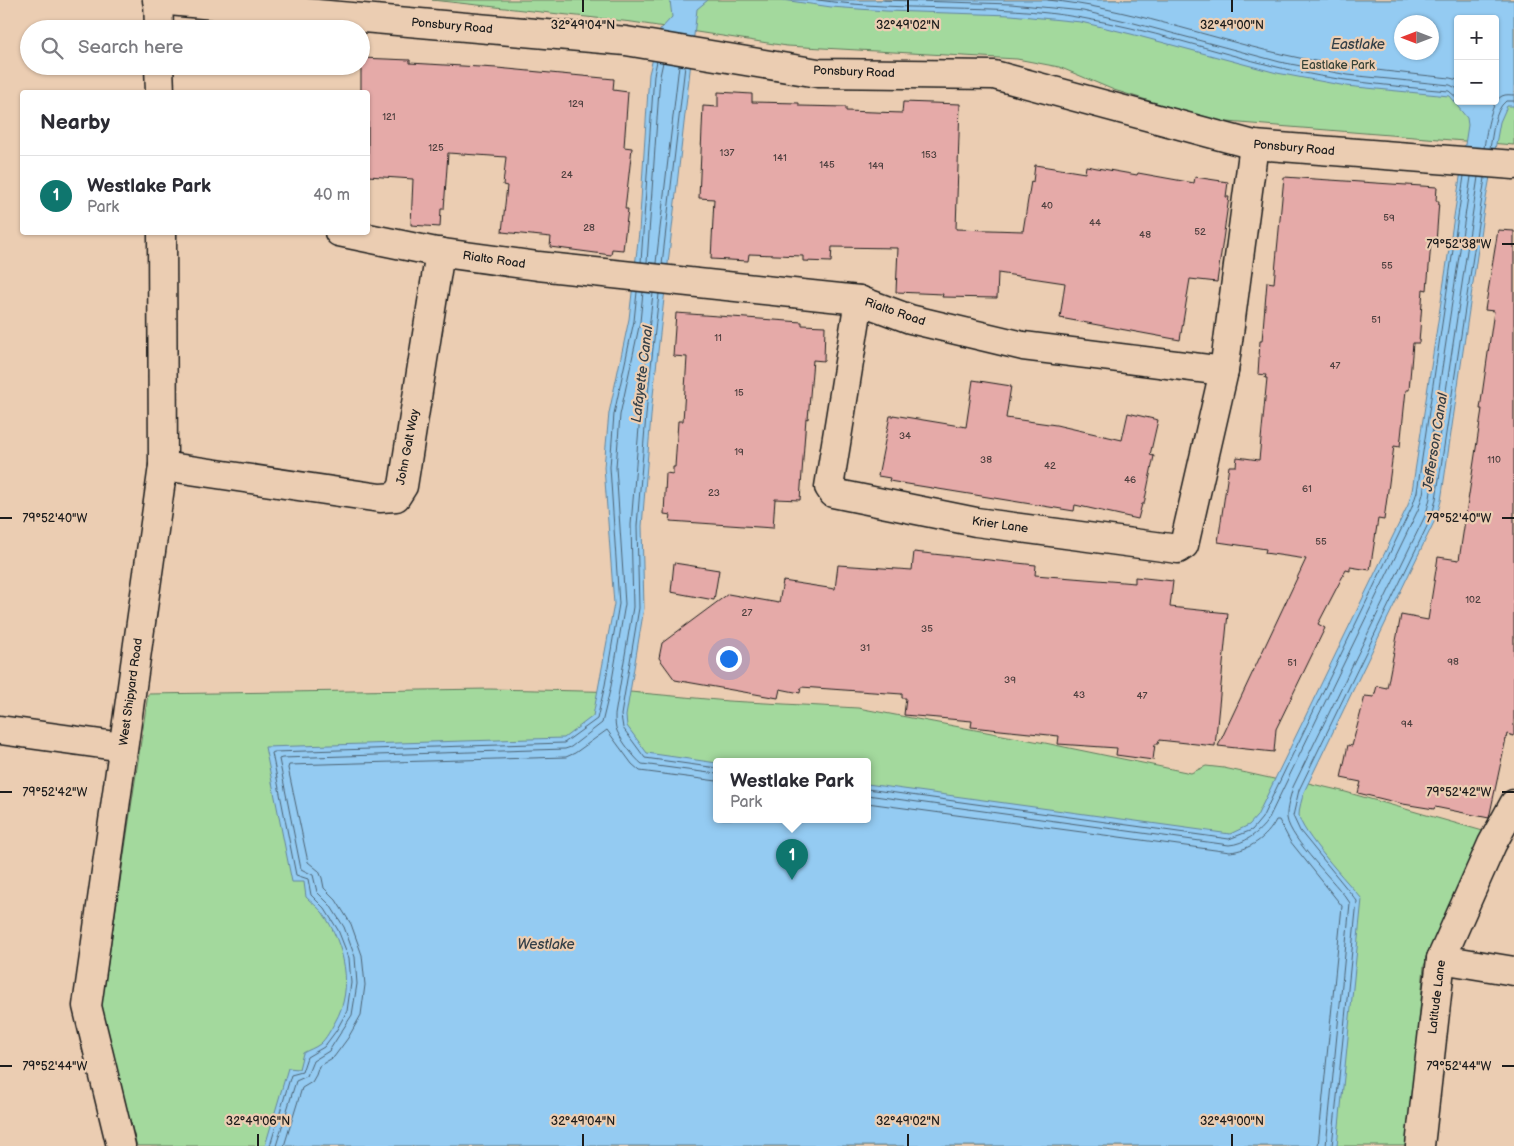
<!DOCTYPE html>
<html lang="en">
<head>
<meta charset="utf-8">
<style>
  body { margin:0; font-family:"Balsamiq Sans",sans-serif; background:#f2f2f3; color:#2b2b33 }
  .controls { position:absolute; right:15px; top:15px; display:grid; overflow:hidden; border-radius:5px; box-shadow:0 1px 4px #0004 }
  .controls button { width:45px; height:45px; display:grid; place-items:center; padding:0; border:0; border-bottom:1px solid #e1e1e2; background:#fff; color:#2b2b33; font:25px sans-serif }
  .compass { position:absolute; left:1394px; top:15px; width:45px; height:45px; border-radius:50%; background:#fff; box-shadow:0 1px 4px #0004; rotate:270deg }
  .you { position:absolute; left:728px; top:658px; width:18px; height:18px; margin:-12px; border:4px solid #fff; border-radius:50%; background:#1a73e8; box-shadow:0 0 0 8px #1a73e833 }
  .badge { display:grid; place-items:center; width:32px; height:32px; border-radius:50%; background:#0f766e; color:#fff; font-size:16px; font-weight:700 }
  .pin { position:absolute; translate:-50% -41px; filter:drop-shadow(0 1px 2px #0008) }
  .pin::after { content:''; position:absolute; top:26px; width:18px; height:15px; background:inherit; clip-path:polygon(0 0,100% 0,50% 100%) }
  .popup { position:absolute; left:713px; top:758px; width:158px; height:65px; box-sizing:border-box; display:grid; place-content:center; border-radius:5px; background:#fff; filter:drop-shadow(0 1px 4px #0005); font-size:16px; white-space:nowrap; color:#7c7c81 }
  .popup b { font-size:19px; color:#2b2b33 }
  .popup::after { content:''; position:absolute; left:50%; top:100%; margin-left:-10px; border:10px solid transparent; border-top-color:#fff }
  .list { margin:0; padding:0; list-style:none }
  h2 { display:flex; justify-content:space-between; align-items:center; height:65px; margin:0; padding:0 20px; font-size:21px }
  h2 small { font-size:16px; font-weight:400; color:#7c7c81 }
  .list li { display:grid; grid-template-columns:32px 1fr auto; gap:15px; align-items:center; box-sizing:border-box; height:80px; padding:0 20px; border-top:1px solid #e1e1e2 }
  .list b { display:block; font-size:19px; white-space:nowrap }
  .list p { margin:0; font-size:16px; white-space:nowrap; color:#7c7c81 }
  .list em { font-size:16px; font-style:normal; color:#7c7c81 }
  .icon { flex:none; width:28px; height:28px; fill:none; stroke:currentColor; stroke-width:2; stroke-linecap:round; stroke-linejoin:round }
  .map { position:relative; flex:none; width:1514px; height:1146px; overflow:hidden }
  .search { position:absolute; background:#fff; box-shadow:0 1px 4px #0004; left:20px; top:20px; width:350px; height:55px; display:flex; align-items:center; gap:12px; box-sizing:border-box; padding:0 18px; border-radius:28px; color:#7c7c81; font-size:19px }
  .panel { position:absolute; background:#fff; box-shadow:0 1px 4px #0004; left:20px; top:90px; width:350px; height:145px; border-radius:5px }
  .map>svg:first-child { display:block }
  .green { fill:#a3d99d; stroke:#607a5c; fill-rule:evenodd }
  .water { fill:#94cbf2; stroke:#64859c; fill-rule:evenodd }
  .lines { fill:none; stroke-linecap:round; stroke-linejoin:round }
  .shore { stroke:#4c6272; stroke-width:1 }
  .building { fill:#e5aaa8; stroke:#1c1c1c }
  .minor-casing { stroke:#1c1c1c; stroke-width:31 }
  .minor { stroke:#ebcdb2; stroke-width:28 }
  .ticks { fill:none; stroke:#1c1c1c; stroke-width:2 }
  .labels { text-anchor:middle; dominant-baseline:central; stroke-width:4.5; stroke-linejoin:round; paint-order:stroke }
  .number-label { font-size:10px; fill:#4e403f }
  .street-label { font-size:12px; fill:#1c1c1c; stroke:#ebcdb2 }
  .park-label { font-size:12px; fill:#374236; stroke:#ebcdb2 }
  .water-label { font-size:14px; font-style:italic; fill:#343f47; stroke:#ebcdb2 }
  .ticks-label { font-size:12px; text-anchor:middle; fill:#1c1c1c; stroke:#ebcdb2; stroke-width:4.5; stroke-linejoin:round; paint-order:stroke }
</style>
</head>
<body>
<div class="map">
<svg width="1514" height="1146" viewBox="0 0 1514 1146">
  <rect width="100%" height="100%" fill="#ebcdb2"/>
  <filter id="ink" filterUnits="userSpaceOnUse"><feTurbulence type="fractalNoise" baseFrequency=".02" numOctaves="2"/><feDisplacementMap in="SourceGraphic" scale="10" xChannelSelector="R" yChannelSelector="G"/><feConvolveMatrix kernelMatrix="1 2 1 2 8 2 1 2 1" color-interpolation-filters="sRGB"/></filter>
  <g filter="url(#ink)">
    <g class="green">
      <path d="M432 0H1514V145L1215 121 1114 90 1059 67 1017 59 787 46 632 22ZM1458 19H1495V101H1458ZM1402 22H1432V52H1402Z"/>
      <path d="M489 689 630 692 728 701 858 708 1045 743 1191 773 1206 766 1224 768 1274 779 1308 783 1342 791 1490 833 1439 927 1424 966 1408 1146H137L102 1020V1002L148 694ZM717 761H867V819H717Z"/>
    </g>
    <path class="water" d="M670 0H708L697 9 652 404 642 526 644 608 626 716 627 726 647 753 717 763V819H867V784L1230 834 1249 825 1257 816 1408 505 1412 491 1468 125 1467 118 1449 96 1346 86 1277 73 1131 34 1081 22 1011 15 886 11 831 7 783 0H1514V106H1507L1500 122 1483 215 1441 501 1436 518 1304 792C1302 799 1299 808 1299 815 1299 830 1350 885 1362 899L1337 1146H265L288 1068 299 1069 303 1053C308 1050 315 1048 320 1044 326 1039 331 1029 335 1022 355 988 344 944 323 913 318 907 311 902 306 897L304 882H292L265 747 564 738 593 716 614 604 604 467 609 413 629 319 639 232 649 74 660 30 672 17ZM1458 19H1495V101H1458ZM1402 22H1432V52H1402Z"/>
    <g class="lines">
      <g class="shore">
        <path d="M818 0C905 13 995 2 1082 18 1148 29 1212 51 1277 67 1334 81 1391 86 1449 91L1458 99"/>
        <polyline points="884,0 1011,4 1083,11 1134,23 1280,62 1348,75 1450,85 1458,89"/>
        <path d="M1048 0C1128 8 1203 36 1281 54 1337 67 1393 72 1450 78L1458 80"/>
        <path d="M1484 148C1486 135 1490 102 1502 96 1506 94 1510 95 1514 95"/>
        <path d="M1490 148C1493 134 1494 110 1506 101H1514"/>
        <polyline points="641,262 654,75 657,61"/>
        <polyline points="647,262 660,76 663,62"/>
        <polyline points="656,263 679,65"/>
        <polyline points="662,264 685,66"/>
        <path d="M653 293 641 403 631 525 633 607 615 715C615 720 615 726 617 731 621 740 635 759 642 764L717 774"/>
        <polyline points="659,294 647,403 637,526 639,608 621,715 623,728 645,758 717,768"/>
        <polyline points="867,789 1229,839 1252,830 1262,818 1412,507 1417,492 1464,176"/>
        <path d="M867 795 1229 845C1244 844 1259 833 1268 820L1418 510 1423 494 1471 177"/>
        <path d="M867 803 1230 852C1249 850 1267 838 1276 820H1279L1290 841 1342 906 1318 1146"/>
        <polyline points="270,1146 291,1075 302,1072 307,1057 324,1047 336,1031 347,1011 351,983 349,958 338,930 325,909 311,895 308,879 296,875 272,753 274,752 564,743 597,719 605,685 619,604 610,467 614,414 634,321 637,292"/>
        <polyline points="276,1146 296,1081 307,1076 313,1061 329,1051 352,1015 357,984 355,957 344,927 330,905 317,892 313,875 301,869 279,759 282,758 565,749 571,747 602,723 611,686 625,604 616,467 620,415 640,322 643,292"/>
        <polyline points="284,1146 302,1088 312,1082 316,1075 319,1066 334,1057 348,1038 361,1015 365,985 362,955 351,924 336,900 324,888 322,878 319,871 308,862 288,768 289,765 566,757 575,753 607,730 632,764 640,771 717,781"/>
        <path d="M1326 1146 1350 903C1337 883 1290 840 1287 818 1286 809 1291 795 1293 787L1426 514 1430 498 1478 177"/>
        <polyline points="1332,1146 1357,901 1300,831 1293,816 1299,790 1432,516 1436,499 1485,178"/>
      </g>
    </g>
    <g class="building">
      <polygon points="361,58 410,60 410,63 497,68 614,79 613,90 628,92 624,147 632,148 625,209 628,209 623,250 612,249 611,255 550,247 551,237 502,232 507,186 503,185 506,157 448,153 444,209 441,209 440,227 411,225 413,179 368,176 368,92 361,92"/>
      <polygon points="718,92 752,94 752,102 799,103 799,106 846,107 846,111 902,113 903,102 960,104 956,229 1023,231 1031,181 1033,182 1035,165 1085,173 1086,166 1137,175 1138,173 1194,183 1195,177 1228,182 1226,197 1229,197 1217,282 1190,279 1180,340 1060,318 1065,283 998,273 997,298 942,297 943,294 896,292 898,248 832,247 831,262 803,261 803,256 749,254 748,261 711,259 714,199 699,198 703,106 718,107"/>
      <polygon points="1284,177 1437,187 1436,201 1439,201 1436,243 1431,243 1427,290 1423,289 1419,343 1413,343 1409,390 1406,390 1400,447 1394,446 1384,520 1378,519 1370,570 1350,567 1350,571 1346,570 1318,624 1325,628 1276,729 1274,752 1218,746 1306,559 1265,553 1266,549 1218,542 1229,466 1236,466 1237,457 1259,460 1267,378 1265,378 1266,375 1258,374 1260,341 1262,341 1267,282 1274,283"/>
      <polygon points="1498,230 1514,231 1514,736 1507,734 1489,818 1435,807 1434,809 1403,804 1358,793 1361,782 1341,778 1348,745 1352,746 1365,696 1374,697 1377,686 1387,688 1401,615 1428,620 1438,557 1459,560 1482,409 1480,409 1494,311 1485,310"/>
      <polygon points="676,313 802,322 802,325 825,326 824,361 813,360 808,419 806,418 800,500 775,499 773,528 670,521 671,515 664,514 666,473 673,474 673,467 675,467 678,421 683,421 687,357 673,356"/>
      <polygon points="973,380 1011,386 1006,418 1056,425 1122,440 1128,413 1158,420 1150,455 1154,456 1144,504 1142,504 1138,519 1075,505 1074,511 889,481 890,478 878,476 890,416 893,416 893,415 966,427"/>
      <polygon points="914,552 1036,565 1035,575 1135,583 1135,577 1173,581 1170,607 1228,613 1215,746 1159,740 1158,744 1155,744 1153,760 1116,755 1117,748 1058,744 1059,736 971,727 972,721 904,715 906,698 902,698 902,694 801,687 800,693 780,689 778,698 675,680 659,658 662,643 728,594 779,603 783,581 835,589 838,565 912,570"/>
      <polygon points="674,563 719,570 714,600 671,592"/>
    </g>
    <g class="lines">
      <defs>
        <g id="minor">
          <polyline points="157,0 626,41 818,73 994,75 1254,145 1514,165"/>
          <polyline points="158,0 159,29"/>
          <polyline points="159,66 160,92"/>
          <polyline points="339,232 436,252 538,266 859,300 910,319 1023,346 1224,371 1254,145"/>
          <polyline points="859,300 829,487 833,493 976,522 1178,549 1184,545 1224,371"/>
          <polyline points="163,466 380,498 396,497 403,486 440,252"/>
          <polyline points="0,730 123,747"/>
          <polyline points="1441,959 1514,971"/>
          <polyline points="121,1146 87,1006 163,466 162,232"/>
          <polyline points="1420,1146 1441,959 1492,844 1514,804"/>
        </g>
      </defs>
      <use href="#minor" class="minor-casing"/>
      <use href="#minor" class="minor"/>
    </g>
  </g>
  <path class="ticks" d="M583 0V12M908 0V12M1232 0V12M1502 244H1514M0 518H12M1502 518H1514M0 792H12M1502 792H1514M0 1066H12M1502 1066H1514M258 1134V1146M583 1134V1146M908 1134V1146M1232 1134V1146"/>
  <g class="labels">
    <g class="number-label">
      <text x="576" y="104">129</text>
      <text x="389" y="117">121</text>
      <text x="436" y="148">125</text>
      <text x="727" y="153">137</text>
      <text x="929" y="155">153</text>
      <text x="780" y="158">141</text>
      <text x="827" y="165">145</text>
      <text x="876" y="166">149</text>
      <text x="567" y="175">24</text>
      <text x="1047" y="206">40</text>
      <text x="1389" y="218">59</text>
      <text x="1095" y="223">44</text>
      <text x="589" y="228">28</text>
      <text x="1200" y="232">52</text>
      <text x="1145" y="235">48</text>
      <text x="1387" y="266">55</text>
      <text x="1376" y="320">51</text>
      <text x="718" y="338">11</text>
      <text x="1335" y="366">47</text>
      <text x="739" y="393">15</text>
      <text x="905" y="436">34</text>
      <text x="739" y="452">19</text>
      <text x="986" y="460">38</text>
      <text x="1494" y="460">110</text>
      <text x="1050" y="466">42</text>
      <text x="1130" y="480">46</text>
      <text x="1307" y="489">61</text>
      <text x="714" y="493">23</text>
      <text x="1321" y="542">55</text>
      <text x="1473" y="600">102</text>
      <text x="747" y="613">27</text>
      <text x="927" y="629">35</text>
      <text x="865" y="648">31</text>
      <text x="1453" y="662">98</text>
      <text x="1292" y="663">51</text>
      <text x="1010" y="680">39</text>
      <text x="1079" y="695">43</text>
      <text x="1142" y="696">47</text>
      <text x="1407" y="724">94</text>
    </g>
    <g class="street-label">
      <text transform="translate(452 26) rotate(5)">Ponsbury Road</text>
      <text transform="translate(854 72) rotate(2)">Ponsbury Road</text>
      <text transform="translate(1294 148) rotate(5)">Ponsbury Road</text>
      <text transform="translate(494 260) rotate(8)">Rialto Road</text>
      <text transform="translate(895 312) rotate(19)">Rialto Road</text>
      <text transform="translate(408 447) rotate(-79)">John Galt Way</text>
      <text transform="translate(1000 525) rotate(8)">Krier Lane</text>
      <text transform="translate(131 692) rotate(-82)">West Shipyard Road</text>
      <text transform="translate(1437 997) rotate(-83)">Latitude Lane</text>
    </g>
    <g class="park-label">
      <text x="1338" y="65">Eastlake Park</text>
    </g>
    <g class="water-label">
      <text x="1358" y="44">Eastlake</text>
      <text transform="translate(642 374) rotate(-83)">Lafayette Canal</text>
      <text transform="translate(1435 442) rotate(-81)">Jefferson Canal</text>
      <text x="546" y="944">Westlake</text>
    </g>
  </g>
  <g class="ticks-label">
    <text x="583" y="29">32°49'04"N</text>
    <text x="908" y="29">32°49'02"N</text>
    <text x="1232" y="29">32°49'00"N</text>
    <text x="1459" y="248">79°52'38"W</text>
    <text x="1459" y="522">79°52'40"W</text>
    <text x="55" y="522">79°52'40"W</text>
    <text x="1459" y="796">79°52'42"W</text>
    <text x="55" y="796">79°52'42"W</text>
    <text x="1459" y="1070">79°52'44"W</text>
    <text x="55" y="1070">79°52'44"W</text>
    <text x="258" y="1125">32°49'06"N</text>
    <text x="583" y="1125">32°49'04"N</text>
    <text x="908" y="1125">32°49'02"N</text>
    <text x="1232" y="1125">32°49'00"N</text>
  </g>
</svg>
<div class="controls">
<button>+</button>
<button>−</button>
</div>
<svg class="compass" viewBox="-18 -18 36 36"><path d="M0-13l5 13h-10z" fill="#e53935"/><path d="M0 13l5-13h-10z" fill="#7c7c81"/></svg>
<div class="you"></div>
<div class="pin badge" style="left:792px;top:880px">1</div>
<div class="popup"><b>Westlake Park</b>Park</div>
<div class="search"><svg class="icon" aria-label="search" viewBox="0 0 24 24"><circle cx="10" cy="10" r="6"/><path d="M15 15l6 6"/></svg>Search here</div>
<section class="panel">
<h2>Nearby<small></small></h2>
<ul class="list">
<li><span class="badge">1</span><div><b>Westlake Park</b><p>Park</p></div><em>40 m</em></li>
</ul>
</section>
</div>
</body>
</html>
